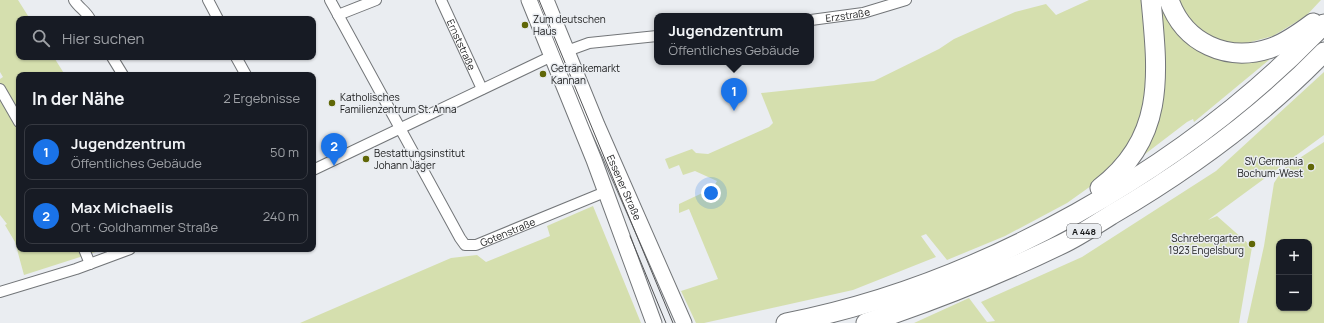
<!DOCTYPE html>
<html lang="de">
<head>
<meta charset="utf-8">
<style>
  body { margin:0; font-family:Manrope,sans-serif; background:#242831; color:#f1f3f6 }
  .controls { position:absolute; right:12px; bottom:12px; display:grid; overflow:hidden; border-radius:8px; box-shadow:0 1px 3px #0004 }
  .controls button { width:36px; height:36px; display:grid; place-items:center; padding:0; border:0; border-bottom:1px solid #363941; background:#171b24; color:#f1f3f6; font:20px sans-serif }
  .you { position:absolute; left:711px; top:193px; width:14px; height:14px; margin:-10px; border:3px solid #fff; border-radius:50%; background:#1a73e8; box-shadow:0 0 0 6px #1a73e833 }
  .badge { display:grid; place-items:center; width:26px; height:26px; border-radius:50%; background:#1a73e8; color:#fff; font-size:13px; font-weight:700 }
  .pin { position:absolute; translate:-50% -33px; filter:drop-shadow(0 1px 2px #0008) }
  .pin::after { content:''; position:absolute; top:21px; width:14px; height:12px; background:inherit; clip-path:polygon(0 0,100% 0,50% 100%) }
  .popup { position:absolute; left:654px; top:13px; width:160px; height:52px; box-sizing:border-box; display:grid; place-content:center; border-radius:8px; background:#171b24; filter:drop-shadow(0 1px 3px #0005); font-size:13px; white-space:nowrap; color:#9ea1a6 }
  .popup b { font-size:15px; color:#f1f3f6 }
  .popup::after { content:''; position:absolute; left:50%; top:100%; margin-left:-8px; border:8px solid transparent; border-top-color:#171b24 }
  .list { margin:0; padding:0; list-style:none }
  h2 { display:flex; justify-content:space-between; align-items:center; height:52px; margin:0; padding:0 16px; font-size:17px }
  h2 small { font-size:13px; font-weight:400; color:#9ea1a6 }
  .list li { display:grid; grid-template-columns:26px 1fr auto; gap:12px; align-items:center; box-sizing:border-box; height:56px; margin:0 8px 8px; padding:0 8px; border:1px solid #363941; border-radius:8px }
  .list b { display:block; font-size:15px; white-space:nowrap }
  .list p { margin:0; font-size:13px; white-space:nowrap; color:#9ea1a6 }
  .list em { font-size:13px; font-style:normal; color:#9ea1a6 }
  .icon { flex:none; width:22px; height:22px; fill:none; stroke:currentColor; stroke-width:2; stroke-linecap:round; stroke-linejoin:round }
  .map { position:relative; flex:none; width:1324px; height:323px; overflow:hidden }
  .search { position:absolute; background:#171b24; box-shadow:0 1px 3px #0004; left:16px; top:16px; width:300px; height:44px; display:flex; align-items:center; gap:10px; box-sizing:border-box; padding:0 14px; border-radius:8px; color:#9ea1a6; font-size:15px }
  .panel { position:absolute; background:#171b24; box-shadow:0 1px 3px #0004; left:16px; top:72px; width:300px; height:180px; border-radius:8px }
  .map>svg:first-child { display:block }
  .green { fill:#d5dfae; fill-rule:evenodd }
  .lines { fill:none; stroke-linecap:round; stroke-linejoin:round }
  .minor-casing { stroke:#737679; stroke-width:12 }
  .secondary-casing { stroke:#737679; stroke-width:17 }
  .motorway-casing { stroke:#737679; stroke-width:21 }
  .minor { stroke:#fff; stroke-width:10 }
  .secondary { stroke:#fff; stroke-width:15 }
  .motorway { stroke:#fff; stroke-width:19 }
  .tram { stroke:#535456; stroke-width:1 }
  .poi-dot { fill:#606707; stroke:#eaedf1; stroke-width:1.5 }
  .labels { text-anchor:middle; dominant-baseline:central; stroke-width:3; stroke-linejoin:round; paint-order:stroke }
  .shield { fill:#eaedf1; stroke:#58595b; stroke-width:1 }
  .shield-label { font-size:9px; font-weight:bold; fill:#191a1b }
  .street-label { font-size:10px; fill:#191a1b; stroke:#eaedf1 }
  .poi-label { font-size:10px; fill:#191a1b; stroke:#eaedf1; text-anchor:start }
</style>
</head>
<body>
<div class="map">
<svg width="1324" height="323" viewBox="0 0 1324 323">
  <rect width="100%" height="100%" fill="#eaedf1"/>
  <g class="green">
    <polygon points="0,0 18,0 30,19 19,19 19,57 59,57 55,59 65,75 19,75 19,249 105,249 24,275 15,242 5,225 7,224 0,215 0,79 3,77 0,72"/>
    <polygon points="1089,0 1145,0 1151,65 1139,130 1105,176 1067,203 1005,236 947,260 926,234 921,236 936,257 853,290 704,323 696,323 681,291 718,279 689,209 679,213 679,204 713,188 717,181 695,171 683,175 679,165 669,169 665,159 692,149 696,153 708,154 769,127 773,123 761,93 874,81 939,49 954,39 1015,12 1046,4 1056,15"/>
    <polygon points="1175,0 1321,0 1306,16 1273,36 1247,43 1232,44 1198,32"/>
    <path d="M1161 6C1165 14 1169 23 1175 30 1200 62 1230 63 1267 57L1269 60 1194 122 1193 119 1187 122 1136 161Z"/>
    <polygon points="1324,72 1324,135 1208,220 1217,216 1252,247 1239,323 914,323 969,298 987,322 995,321 981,302 1082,257 1216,171"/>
    <path d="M1324 142V323H1247L1264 246 1274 183 1283 169ZM1279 242H1309V308H1279Z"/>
    <polygon points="593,206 641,323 300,323 451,258 477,255 486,262 550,236 547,226"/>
  </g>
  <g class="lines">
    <defs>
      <g id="minor">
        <path d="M74 0C79 8 86 11 90 19"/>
        <polyline points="208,0 218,19"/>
        <path id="s1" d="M330 0 460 238 465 245H476L605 192"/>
        <path id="s2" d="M441 0 482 89"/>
        <polyline points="338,15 376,0"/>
        <path id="s3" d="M811 20 863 13 906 0"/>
        <polyline points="567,51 589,43 657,36"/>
        <polyline points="112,57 123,75"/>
        <polyline points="236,57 246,75"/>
        <polyline points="0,89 19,122"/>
        <polyline points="313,170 552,56"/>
        <polyline points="84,249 90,264"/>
        <polyline points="0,292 76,269 130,249"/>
      </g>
      <g id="secondary">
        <polyline points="529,0 594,160 654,323"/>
        <path id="s4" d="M546 0 597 125 684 323"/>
      </g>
      <g id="motorway">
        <path d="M1169 0C1184 43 1227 63 1271 48 1286 43 1301 32 1313 23"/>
        <path d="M1100 188C1166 138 1158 74 1151 0"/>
        <path d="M786 323C981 285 1187 168 1324 24"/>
        <path d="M866 323C933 301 998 275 1062 244 1079 236 1095 225 1111 215 1188 170 1262 116 1324 52"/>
      </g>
    </defs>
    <use href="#minor" class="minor-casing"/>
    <use href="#secondary" class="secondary-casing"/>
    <use href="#motorway" class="motorway-casing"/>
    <use href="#minor" class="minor"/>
    <use href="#secondary" class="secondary"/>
    <use href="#motorway" class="motorway"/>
    <g class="tram">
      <polyline points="539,0 673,323"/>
      <polyline points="630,236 666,323"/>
    </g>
  </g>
  <g class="poi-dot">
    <circle cx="525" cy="25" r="4"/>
    <circle cx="543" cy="74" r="4"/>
    <circle cx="332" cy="103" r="4"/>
    <circle cx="366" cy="159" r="4"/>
    <circle cx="1311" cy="167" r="4"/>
    <circle cx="1252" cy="244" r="4"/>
  </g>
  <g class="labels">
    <rect class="shield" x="1067" y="224" width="34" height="14" rx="3"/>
    <g class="shield-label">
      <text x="1084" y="231">A 448</text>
    </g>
    <g class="street-label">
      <text stroke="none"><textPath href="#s3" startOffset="37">Erzstraße</textPath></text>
      <text stroke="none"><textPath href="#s2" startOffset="49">Ernststraße</textPath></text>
      <text stroke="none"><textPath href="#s4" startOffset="203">Essener Straße</textPath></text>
      <text stroke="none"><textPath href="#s1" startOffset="325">Gotenstraße</textPath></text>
    </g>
    <g class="poi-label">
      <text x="533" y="19">Zum deutschen<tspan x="533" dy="12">Haus</tspan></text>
      <text x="551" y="68">Getränkemarkt<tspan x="551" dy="12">Kannan</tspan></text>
      <text x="340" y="97">Katholisches<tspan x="340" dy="12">Familienzentrum St. Anna</tspan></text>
      <text x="374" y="153">Bestattungsinstitut<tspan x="374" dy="12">Johann Jäger</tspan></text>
      <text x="1303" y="161" text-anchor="end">SV Germania<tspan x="1303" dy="12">Bochum-West</tspan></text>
      <text x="1244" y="238" text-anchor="end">Schrebergarten<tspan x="1244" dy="12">1923 Engelsburg</tspan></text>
    </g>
  </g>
</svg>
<div class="controls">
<button>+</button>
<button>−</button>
</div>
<div class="you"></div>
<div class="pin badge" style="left:734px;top:111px">1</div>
<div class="popup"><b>Jugendzentrum</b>Öffentliches Gebäude</div>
<div class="pin badge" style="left:334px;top:166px">2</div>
<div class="search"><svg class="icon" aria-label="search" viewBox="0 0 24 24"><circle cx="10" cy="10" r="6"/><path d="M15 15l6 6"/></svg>Hier suchen</div>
<section class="panel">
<h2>In der Nähe<small>2 Ergebnisse</small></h2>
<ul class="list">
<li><span class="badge">1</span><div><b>Jugendzentrum</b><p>Öffentliches Gebäude</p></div><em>50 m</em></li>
<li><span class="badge">2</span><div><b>Max Michaelis</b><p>Ort · Goldhammer Straße</p></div><em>240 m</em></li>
</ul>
</section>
</div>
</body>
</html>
